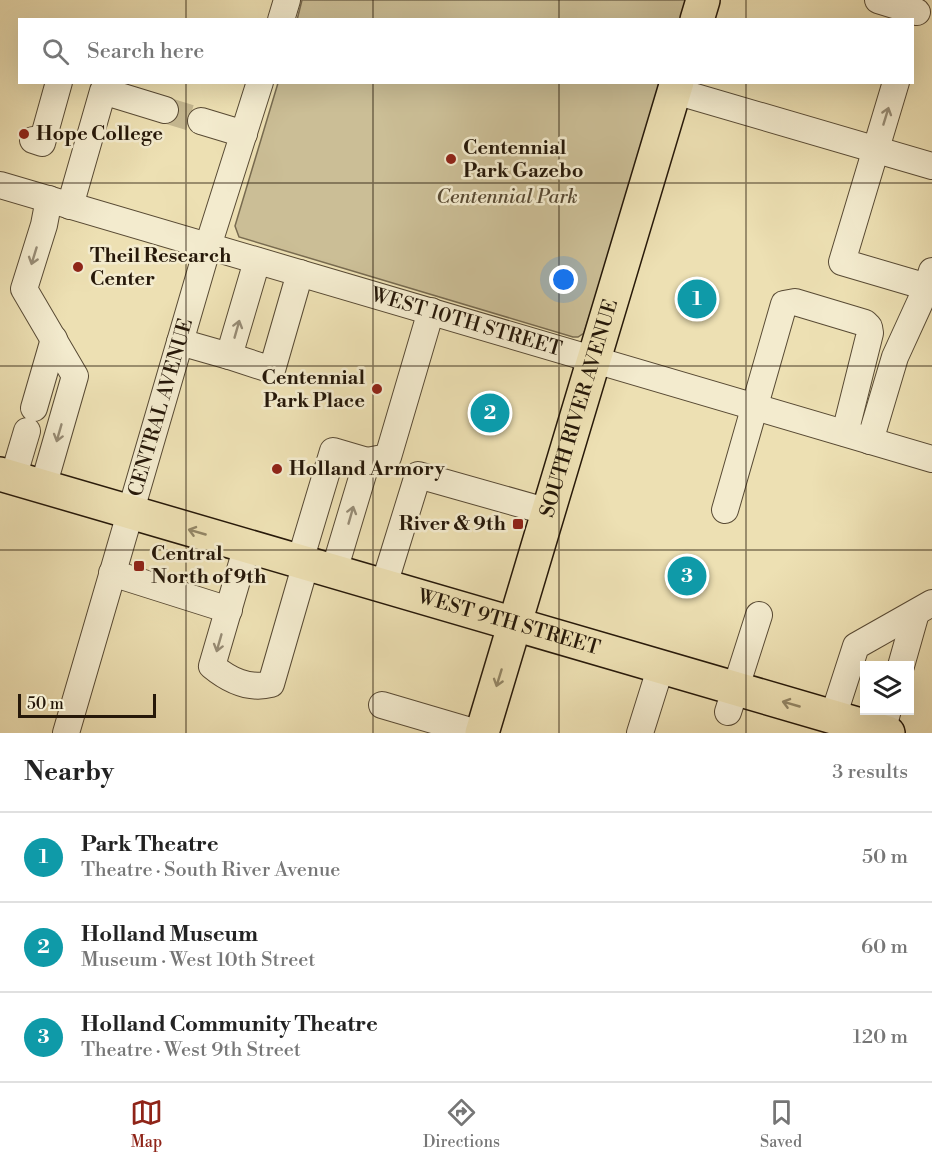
<!DOCTYPE html>
<html lang="en">
<head>
<meta charset="utf-8">
<style>
  body { margin:0; font-family:"Libre Bodoni",serif; background:#f6f6f6; color:#222 }
  .controls { position:absolute; right:18px; bottom:18px; display:grid; overflow:hidden; border-radius:0px; box-shadow:0 6px 24px #0002 }
  .controls button { width:54px; height:54px; display:grid; place-items:center; padding:0; border:0; border-bottom:2px solid #e0e0e0; background:#fff; color:#222; font:30px sans-serif }
  .scale { position:absolute; left:18px; bottom:15px; width:138px; box-sizing:border-box; padding-left:6px; border:3px solid #261809; border-top:0; font-size:16px; line-height:21px; white-space:nowrap; color:#261809; -webkit-text-stroke:4px #f3ebce; paint-order:stroke }
  .you { position:absolute; left:564px; top:280px; width:21px; height:21px; margin:-15px; border:4px solid #fff; border-radius:50%; background:#1a73e8; box-shadow:0 0 0 9px #1a73e833 }
  .badge { display:grid; place-items:center; width:39px; height:39px; border-radius:50%; background:#8f2418; color:#fff; font-size:20px; font-weight:700 }
  .pin { position:absolute; translate:-50% -50%; border:3px solid #fff; box-shadow:0 2px 6px #0006 }
  .list { margin:0; padding:0; list-style:none }
  h2 { display:flex; justify-content:space-between; align-items:center; height:78px; margin:0; padding:0 24px; font-size:26px }
  h2 small { font-size:20px; font-weight:400; color:#767676 }
  .list li { display:grid; grid-template-columns:39px 1fr auto; gap:18px; align-items:center; box-sizing:border-box; height:90px; padding:0 24px; border-top:2px solid #e0e0e0 }
  .list b { display:block; font-size:22px; white-space:nowrap }
  .list p { margin:0; font-size:20px; white-space:nowrap; color:#767676 }
  .list em { font-size:20px; font-style:normal; color:#767676 }
  .icon { flex:none; width:33px; height:33px; fill:none; stroke:currentColor; stroke-width:2; stroke-linecap:round; stroke-linejoin:round }
  .map { position:relative; flex:none; width:932px; height:733px; overflow:hidden }
  .search { position:absolute; background:#fff; box-shadow:0 6px 24px #0002; left:18px; right:18px; top:18px; height:66px; display:flex; align-items:center; gap:15px; box-sizing:border-box; padding:0 21px; border-radius:0px; color:#767676; font-size:22px }
  .sheet { height:348px; background:#fff }
  nav { display:flex; justify-content:space-around; align-items:center; box-sizing:border-box; height:84px; border-top:2px solid #e0e0e0; background:#fff; font-size:16px; color:#767676 }
  nav a { display:grid; justify-items:center; gap:3px }
  nav .on { color:#8f2418 }
  .map>svg:first-child { display:block }
  .green { fill:#cbbe96; stroke:#786b50; stroke-width:1.5 }
  .lines { fill:none; stroke-linecap:round; stroke-linejoin:round }
  .minor-tunnel { stroke:#c5b891; stroke-width:26; stroke-dasharray:26 13; stroke-linecap:butt }
  .minor-casing { stroke:#584a34; stroke-width:28 }
  .major-casing { stroke:#261809; stroke-width:36 }
  .minor { stroke:#f3ebce; stroke-width:26 }
  .major { stroke:#ede0b3; stroke-width:33 }
  .oneway { stroke:#978c75 }
  .oneway2 { stroke:#938666 }
  .grid { fill:none; stroke:#261809; stroke-width:1.5; stroke-opacity:0.55 }
  .poi-dot { fill:#8f2418; stroke:#f3ebce; stroke-width:2 }
  .labels { text-anchor:middle; dominant-baseline:central; stroke-width:5; stroke-linejoin:round; paint-order:stroke }
  .poi-label { font-size:20px; font-weight:bold; fill:#261809; stroke:#f3ebce; text-anchor:start }
  .park-label { font-size:20px; font-style:italic; fill:#584a33; stroke:#f3ebce }
  .street-label { font-size:20px; fill:#261809; stroke:#f3ebce }
</style>
</head>
<body>
<div class="map">
<svg width="932" height="733" viewBox="0 0 932 733">
  <rect width="100%" height="100%" fill="#ede0b3"/>
  <filter id="stains"><feTurbulence type="fractalNoise" baseFrequency=".00333" numOctaves="4"/><feColorMatrix values="0 0 0 0 .2 0 0 0 0 .09 0 0 0 0 .02 0 0 0 .5 -.17"/></filter>
  <radialGradient id="worn" r=".72"><stop offset=".6" stop-color="#630" stop-opacity="0"/><stop offset="1" stop-color="#630" stop-opacity=".3"/></radialGradient>
  <g class="green">
    <polygon points="302,0 688,0 682,19 297,20"/>
    <polygon points="278,83 664,83 584,333 578,337 573,337 239,237 235,226"/>
  </g>
  <g class="lines">
    <polyline class="minor-tunnel" points="165,110 201,121"/>
    <defs>
      <g id="minor">
        <polyline points="878,0 917,12"/>
        <polyline points="281,20 287,0"/>
        <polyline points="896,82 842,262 927,287 932,271"/>
        <polyline points="675,91 932,166"/>
        <polyline points="201,121 244,134"/>
        <polyline points="33,140 42,143 59,82"/>
        <path id="s1" d="M0 185 932 459"/>
        <polyline points="70,206 103,91 165,110"/>
        <polyline points="180,342 229,356 257,261"/>
        <polyline points="229,356 272,370 300,273"/>
        <polyline points="34,408 54,339"/>
        <polyline points="870,441 895,357 927,287"/>
        <polyline points="367,461 388,457 431,311"/>
        <polyline points="13,478 27,431"/>
        <polyline points="43,487 75,376 24,289 44,225 49,199"/>
        <polyline points="725,510 784,304 795,302 865,323 869,327 870,333 845,433"/>
        <path d="M247 546 212 666C229 680 248 690 271 684L306 563"/>
        <polyline points="300,561 333,451 367,461 334,571"/>
        <polyline points="112,573 229,610"/>
        <polyline points="384,585 418,475 549,512"/>
        <polyline points="901,666 916,613"/>
        <polyline points="382,705 477,733"/>
        <polyline points="728,712 759,615"/>
        <polyline points="833,717 856,646 932,603"/>
        <polyline points="882,731 888,710"/>
        <path id="s2" d="M66 733 208 246 260 82"/>
        <polyline points="640,733 661,666"/>
      </g>
      <g id="major">
        <polyline points="697,20 703,0"/>
        <path id="s3" d="M0 474 888 733"/>
        <path id="s4" d="M482 733 677 82"/>
      </g>
    </defs>
    <use href="#minor" class="minor-casing"/>
    <use href="#major" class="major-casing"/>
    <use href="#minor" class="minor"/>
    <use href="#major" class="major"/>
  </g>
  <defs><path id="oneway-shaft" d="M-6 0H5M1.5-3L5.5 0L1.5 3" fill="none" stroke-width="1.6" stroke-linecap="round" stroke-linejoin="round" transform="scale(1.5)"/></defs>
  <g class="oneway">
    <use href="#oneway-shaft" transform="translate(886 116) rotate(-73)"/>
    <use href="#oneway-shaft" transform="translate(34 256) rotate(107)"/>
    <use href="#oneway-shaft" transform="translate(237 329) rotate(-74)"/>
    <use href="#oneway-shaft" transform="translate(59 433) rotate(106)"/>
    <use href="#oneway-shaft" transform="translate(351 515) rotate(-74)"/>
    <use href="#oneway-shaft" transform="translate(219 643) rotate(106)"/>
  </g>
  <g class="oneway2">
    <use href="#oneway-shaft" transform="translate(197 532) rotate(-164)"/>
    <use href="#oneway-shaft" transform="translate(499 678) rotate(107)"/>
    <use href="#oneway-shaft" transform="translate(791 704) rotate(-164)"/>
  </g>
  <path class="grid" d="M186 0V20M373 0V20M559 0V20M746 0V20M186 82V733M373 82V733M559 82V733M746 82V733M0 183H932M0 366H932M0 550H932"/>
  <g class="poi-dot">
    <circle cx="24" cy="134" r="6"/>
    <circle cx="451" cy="159" r="6"/>
    <circle cx="78" cy="267" r="6"/>
    <circle cx="377" cy="389" r="6"/>
    <circle cx="277" cy="469" r="6"/>
    <rect x="512" y="518" width="12" height="12" rx="3"/>
    <rect x="133" y="560" width="12" height="12" rx="3"/>
  </g>
  <g class="labels">
    <g class="poi-label">
      <text x="36" y="134">Hope College</text>
      <text x="463" y="148">Centennial<tspan x="463" dy="23">Park Gazebo</tspan></text>
      <text x="90" y="256">Theil Research<tspan x="90" dy="23">Center</tspan></text>
      <text x="365" y="378" text-anchor="end">Centennial<tspan x="365" dy="23">Park Place</tspan></text>
      <text x="289" y="469">Holland Armory</text>
      <text x="506" y="524" text-anchor="end">River &amp; 9th</text>
      <text x="151" y="554">Central<tspan x="151" dy="23">North of 9th</tspan></text>
    </g>
    <g class="park-label">
      <text x="507" y="197">Centennial Park</text>
    </g>
    <g class="street-label">
      <text stroke="none"><textPath href="#s1" startOffset="486">WEST 10TH STREET</textPath></text>
      <text stroke="none"><textPath href="#s2" startOffset="339">CENTRAL AVENUE</textPath></text>
      <text stroke="none"><textPath href="#s4" startOffset="339">SOUTH RIVER AVENUE</textPath></text>
      <text stroke="none"><textPath href="#s3" startOffset="530">WEST 9TH STREET</textPath></text>
    </g>
  </g>
  <rect width="100%" height="100%" filter="url(#stains)"/>
  <rect width="100%" height="100%" fill="url(#worn)"/>
</svg>
<div class="controls">
<button><svg class="icon" aria-label="layers" viewBox="0 0 24 24"><path d="M12 4l9 5-9 5-9-5zM3 14l9 5 9-5"/></svg></button>
</div>
<div class="scale">50 m</div>
<div class="you"></div>
<div class="pin badge" style="left:697px;top:299px;background:#0f9aa8">1</div>
<div class="pin badge" style="left:490px;top:413px;background:#0f9aa8">2</div>
<div class="pin badge" style="left:687px;top:576px;background:#0f9aa8">3</div>
<div class="search"><svg class="icon" aria-label="search" viewBox="0 0 24 24"><circle cx="10" cy="10" r="6"/><path d="M15 15l6 6"/></svg>Search here</div>
</div>
<section class="sheet">
<h2>Nearby<small>3 results</small></h2>
<ul class="list">
<li><span class="badge" style="background:#0f9aa8">1</span><div><b>Park Theatre</b><p>Theatre · South River Avenue</p></div><em>50 m</em></li>
<li><span class="badge" style="background:#0f9aa8">2</span><div><b>Holland Museum</b><p>Museum · West 10th Street</p></div><em>60 m</em></li>
<li><span class="badge" style="background:#0f9aa8">3</span><div><b>Holland Community Theatre</b><p>Theatre · West 9th Street</p></div><em>120 m</em></li>
</ul>
</section>
<nav>
<a class="on"><svg class="icon" aria-label="map" viewBox="0 0 24 24"><path d="M3 6l6-2 6 2 6-2v14l-6 2-6-2-6 2zM9 4v14M15 6v14"/></svg>Map</a>
<a><svg class="icon" aria-label="directions" viewBox="0 0 24 24"><path d="M12 3l9 9-9 9-9-9zM9 14v-3h6M13 9l2 2-2 2"/></svg>Directions</a>
<a><svg class="icon" aria-label="saved" viewBox="0 0 24 24"><path d="M7 4h10v16l-5-4-5 4z"/></svg>Saved</a>
</nav>
</body>
</html>
